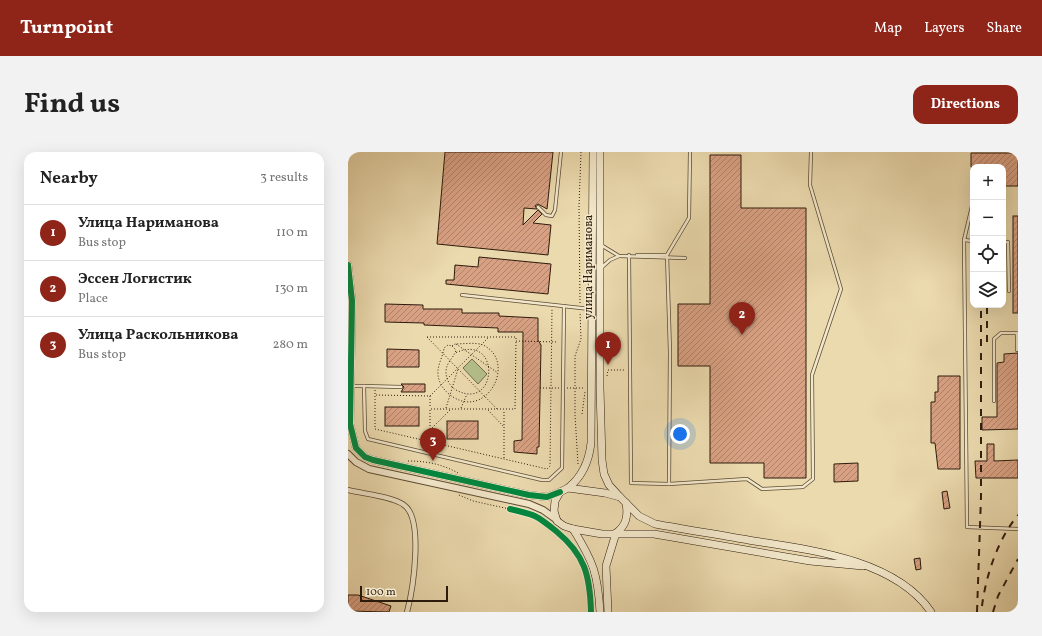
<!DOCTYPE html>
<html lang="en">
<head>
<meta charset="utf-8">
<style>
  body { margin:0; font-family:Vollkorn,serif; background:#f2f2f2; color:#222 }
  .controls { position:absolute; right:12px; top:12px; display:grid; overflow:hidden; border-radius:8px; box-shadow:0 4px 16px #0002 }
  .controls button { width:36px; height:36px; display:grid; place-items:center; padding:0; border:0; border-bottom:1px solid #e0e0e0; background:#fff; color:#222; font:20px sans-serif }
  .scale { position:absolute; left:12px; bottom:10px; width:88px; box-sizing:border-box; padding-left:4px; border:2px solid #2d1b0c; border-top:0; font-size:11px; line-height:14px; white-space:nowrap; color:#2d1b0c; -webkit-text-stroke:3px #f2e7ca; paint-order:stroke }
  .you { position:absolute; left:332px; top:282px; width:14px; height:14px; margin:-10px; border:3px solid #fff; border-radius:50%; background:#1a73e8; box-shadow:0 0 0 6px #1a73e833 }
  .badge { display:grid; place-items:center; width:26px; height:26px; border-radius:50%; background:#8f2418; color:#fff; font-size:13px; font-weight:700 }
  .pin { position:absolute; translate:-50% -33px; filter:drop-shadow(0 1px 2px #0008) }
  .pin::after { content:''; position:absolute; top:21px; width:14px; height:12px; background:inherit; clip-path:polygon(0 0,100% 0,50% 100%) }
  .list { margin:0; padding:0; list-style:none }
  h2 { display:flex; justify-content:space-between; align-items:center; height:52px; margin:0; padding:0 16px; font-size:17px }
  h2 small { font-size:13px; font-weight:400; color:#767676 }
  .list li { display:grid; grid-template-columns:26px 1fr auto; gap:12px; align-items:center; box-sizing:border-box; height:56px; padding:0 16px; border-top:1px solid #e0e0e0 }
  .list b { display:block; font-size:15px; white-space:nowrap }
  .list p { margin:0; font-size:13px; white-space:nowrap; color:#767676 }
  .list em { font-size:13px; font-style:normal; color:#767676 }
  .icon { flex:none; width:22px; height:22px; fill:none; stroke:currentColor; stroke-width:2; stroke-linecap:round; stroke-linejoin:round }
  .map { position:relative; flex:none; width:670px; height:460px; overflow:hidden; border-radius:12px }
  header { display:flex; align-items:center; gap:24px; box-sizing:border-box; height:56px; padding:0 20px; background:#8f2418; color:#fff }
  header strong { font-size:19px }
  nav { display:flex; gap:22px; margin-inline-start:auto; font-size:14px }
  .intro { display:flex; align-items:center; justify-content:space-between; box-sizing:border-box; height:96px; padding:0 24px }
  h1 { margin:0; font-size:28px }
  .button { padding:10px 18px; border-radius:12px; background:#8f2418; color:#fff; font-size:14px; font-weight:700 }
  main { display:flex; gap:24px; padding:0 24px }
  aside { flex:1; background:#fff; border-radius:12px; box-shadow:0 4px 16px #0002 }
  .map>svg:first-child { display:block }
  .pitch { fill:#b5c08c; stroke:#716e4c }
  .building { fill:url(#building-hatch); stroke:#2d1b0c }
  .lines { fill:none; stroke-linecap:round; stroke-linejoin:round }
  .service-casing { stroke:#5c4b34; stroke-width:4 }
  .minor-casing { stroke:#5c4b34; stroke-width:6 }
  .tertiary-casing { stroke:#5c4b34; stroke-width:8 }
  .secondary-casing { stroke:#2d1b0c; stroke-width:8 }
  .path { stroke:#2d1b0c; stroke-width:1; stroke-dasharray:1 2; stroke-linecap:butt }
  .service { stroke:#f2e7ca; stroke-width:2.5 }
  .minor { stroke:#f2e7ca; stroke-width:4.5 }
  .tertiary { stroke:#f2e7ca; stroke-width:6 }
  .secondary { stroke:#f2e7ca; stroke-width:7 }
  .rail { stroke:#2d1b0c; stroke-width:2; stroke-dasharray:7 7; stroke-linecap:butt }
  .cycleway-casing { stroke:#f2e7ca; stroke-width:8 }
  .cycleway { stroke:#00873e; stroke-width:6 }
  .labels { text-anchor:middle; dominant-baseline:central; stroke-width:3; stroke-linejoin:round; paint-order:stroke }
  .street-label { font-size:12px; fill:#2d1b0c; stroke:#f2e7ca }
</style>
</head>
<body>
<header>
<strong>Turnpoint</strong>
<nav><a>Map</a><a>Layers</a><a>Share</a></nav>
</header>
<div class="intro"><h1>Find us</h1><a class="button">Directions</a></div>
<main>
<aside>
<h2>Nearby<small>3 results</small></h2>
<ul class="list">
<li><span class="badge">1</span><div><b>Улица Нариманова</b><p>Bus stop</p></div><em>110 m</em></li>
<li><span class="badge">2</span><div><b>Эссен Логистик</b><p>Place</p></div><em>130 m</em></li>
<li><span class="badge">3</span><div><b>Улица Раскольникова</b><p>Bus stop</p></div><em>280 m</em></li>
</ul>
</aside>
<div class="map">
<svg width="670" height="460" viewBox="0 0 670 460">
  <defs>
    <pattern id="building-hatch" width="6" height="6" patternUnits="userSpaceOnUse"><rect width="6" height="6" fill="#d9a183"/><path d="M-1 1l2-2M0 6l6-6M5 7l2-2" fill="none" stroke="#b0826a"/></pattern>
  </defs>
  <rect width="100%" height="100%" fill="#ebdaae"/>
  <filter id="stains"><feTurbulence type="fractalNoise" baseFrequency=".005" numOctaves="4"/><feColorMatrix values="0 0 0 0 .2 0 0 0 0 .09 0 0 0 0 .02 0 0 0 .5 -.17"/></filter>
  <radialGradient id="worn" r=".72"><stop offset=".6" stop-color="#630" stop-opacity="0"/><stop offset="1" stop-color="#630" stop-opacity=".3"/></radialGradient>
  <polygon class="pitch" points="124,207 139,222 130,232 115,216"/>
  <g class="building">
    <polygon points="97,0 205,0 199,57 190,52 187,54 189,57 176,56 175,73 190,58 194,62 185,71 203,73 200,103 89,92"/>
    <polygon points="623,1 670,1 670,34 655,34 655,15 623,15"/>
    <polygon points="362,3 393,3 393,56 458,56 458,326 416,326 416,311 362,311 362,214 330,214 330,152 362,152"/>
    <rect x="665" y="64" width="5" height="97"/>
    <polygon points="131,105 203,112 200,142 98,132 98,128 106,128 107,113 130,115"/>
    <polygon points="37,152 75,153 75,157 114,157 114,161 151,161 151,164 190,166 190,188 193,193 191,295 189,295 189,302 166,300 166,289 174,288 175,180 150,180 150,176 76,173 76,171 37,170"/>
    <polygon points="39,197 71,198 71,215 39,215"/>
    <polygon points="670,201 670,277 634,278 634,265 649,265 649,211 656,210 656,202"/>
    <polygon points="590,224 612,224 612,317 590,317 587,291 583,291 583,250 587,250 587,240 590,240"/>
    <polygon points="53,232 77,232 77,240 53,240 56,235"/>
    <rect x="37" y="255" width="34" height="19"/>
    <rect x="99" y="269" width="31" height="18"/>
    <polygon points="639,292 646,292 646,309 670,308 670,326 628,326 627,309 639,309"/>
    <polygon points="510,311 510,329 486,330 486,312"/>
    <polygon points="599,339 602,356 596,357 594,340"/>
    <polygon points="572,406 573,417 568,418 566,407"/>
    <polygon points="0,443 10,443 43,454 41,460 0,459"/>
  </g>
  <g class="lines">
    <defs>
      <g id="service">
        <polyline points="625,50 616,88 619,375 670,377"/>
        <polyline points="190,55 198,63 204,64 207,58 213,0"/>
        <polyline points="616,88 625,89"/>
        <polyline points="655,90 660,90 661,139"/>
        <polyline points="253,93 271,104 337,106"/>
        <polyline points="281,103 283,331 321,332 399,327 414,337 455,335 465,327 464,223 493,137 462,33 463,0"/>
        <polyline points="289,103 319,103"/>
        <polyline points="253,116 262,108 271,104"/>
        <polyline points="114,143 242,157"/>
        <polyline points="669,181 669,198"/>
        <polyline points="4,234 16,234 17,279 20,287 194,328 201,328 214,316 216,154"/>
        <polyline points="16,234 53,235"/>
        <polyline points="646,249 646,187 653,181 670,181"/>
        <polyline points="321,332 322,200 319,103 341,66 342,0"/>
      </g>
      <path id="minor" d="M0 338C15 342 44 344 56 353 76 367 65 438 59 460"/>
      <g id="tertiary">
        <polyline points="0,113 4,149 2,272 8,296 17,305 25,308 181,343 199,345 212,340"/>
        <polyline points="0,302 8,310 21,317 181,352 195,358 209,368"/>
      </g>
      <g id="secondary">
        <polyline points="252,0 252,236 254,308 256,322 261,333 272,345"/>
        <path d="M220 336C234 325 241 309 243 291L245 0"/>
        <path d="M225 377C245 409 250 422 252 460"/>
        <path d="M268 381C279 373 280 363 278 351"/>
        <path d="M515 414 462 409 306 382H254L225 377 216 374 209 369 206 359 207 349 212 340 220 336 257 341 272 345 291 364 307 372C340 378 373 383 406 389 464 398 548 408 583 460"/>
        <polyline points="260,460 258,414 268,381"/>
      </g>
    </defs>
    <use href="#service" class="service-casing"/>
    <use href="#minor" class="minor-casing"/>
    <use href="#tertiary" class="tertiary-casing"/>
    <use href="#secondary" class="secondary-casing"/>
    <g class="path">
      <polyline points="232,151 231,55 233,0"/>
      <polyline points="79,185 168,185 168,189 210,190"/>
      <polyline points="79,185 149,257"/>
      <polyline points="108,192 150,221"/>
      <path d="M104 194 107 192C115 192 128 190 135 193 169 209 140 267 105 245 97 240 91 232 90 223 89 213 95 205 96 196L100 193 104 194 108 198C106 206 98 210 98 220 98 228 103 236 110 239 150 258 153 180 107 201"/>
      <polyline points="259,224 260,218 277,218"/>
      <polyline points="192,236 211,236"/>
      <polyline points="219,236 237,236"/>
      <polyline points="27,238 27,277 199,317 202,314 204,157"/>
      <polyline points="28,243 82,244 82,256"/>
      <polyline points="82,244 141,185"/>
      <polyline points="98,256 110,217"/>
      <polyline points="113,256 119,242"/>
      <polyline points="140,258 156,275"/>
      <polyline points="234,262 237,240"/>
      <polyline points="82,278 103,257"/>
      <polyline points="82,289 82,257 167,257 168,189"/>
      <polyline points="156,306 156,258"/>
      <path d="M60 309C78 309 94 312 110 321"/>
      <polyline points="230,312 227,263 227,204 233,187 232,160"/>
      <path d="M111 343 125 349 184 362C207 372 227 395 238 417"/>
      <polyline points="239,420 242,436 243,460"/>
    </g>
    <use href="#service" class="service"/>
    <use href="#minor" class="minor"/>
    <use href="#tertiary" class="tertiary"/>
    <use href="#secondary" class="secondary"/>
    <g class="rail">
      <polyline points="639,190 639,153"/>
      <path d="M634 454C638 423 650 387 670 363"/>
      <polyline points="629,460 633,345 633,153"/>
      <polyline points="645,460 650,444 670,407"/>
    </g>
    <defs>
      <g id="cycleway">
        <polyline points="0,113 4,149 2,272 8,296 17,305 25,308 181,343 199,345 212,340"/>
        <path d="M162 357C188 363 188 363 208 379 237 403 242 423 243 460"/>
      </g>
    </defs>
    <use href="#cycleway" class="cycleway-casing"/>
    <use href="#cycleway" class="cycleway"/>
  </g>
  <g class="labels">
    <g class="street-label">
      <text transform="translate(241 115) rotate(-90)">улица Нариманова</text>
    </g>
  </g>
  <rect width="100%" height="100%" filter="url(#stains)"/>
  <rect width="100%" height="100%" fill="url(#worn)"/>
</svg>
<div class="controls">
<button>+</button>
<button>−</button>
<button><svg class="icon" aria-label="locate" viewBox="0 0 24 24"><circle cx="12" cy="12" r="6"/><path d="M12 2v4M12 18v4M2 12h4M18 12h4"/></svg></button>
<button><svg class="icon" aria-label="layers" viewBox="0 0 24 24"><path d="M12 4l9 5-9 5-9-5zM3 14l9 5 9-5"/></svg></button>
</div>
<div class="scale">100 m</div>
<div class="you"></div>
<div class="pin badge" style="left:260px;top:213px">1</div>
<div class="pin badge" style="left:394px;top:183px">2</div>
<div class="pin badge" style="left:85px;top:309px">3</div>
</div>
</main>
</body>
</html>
